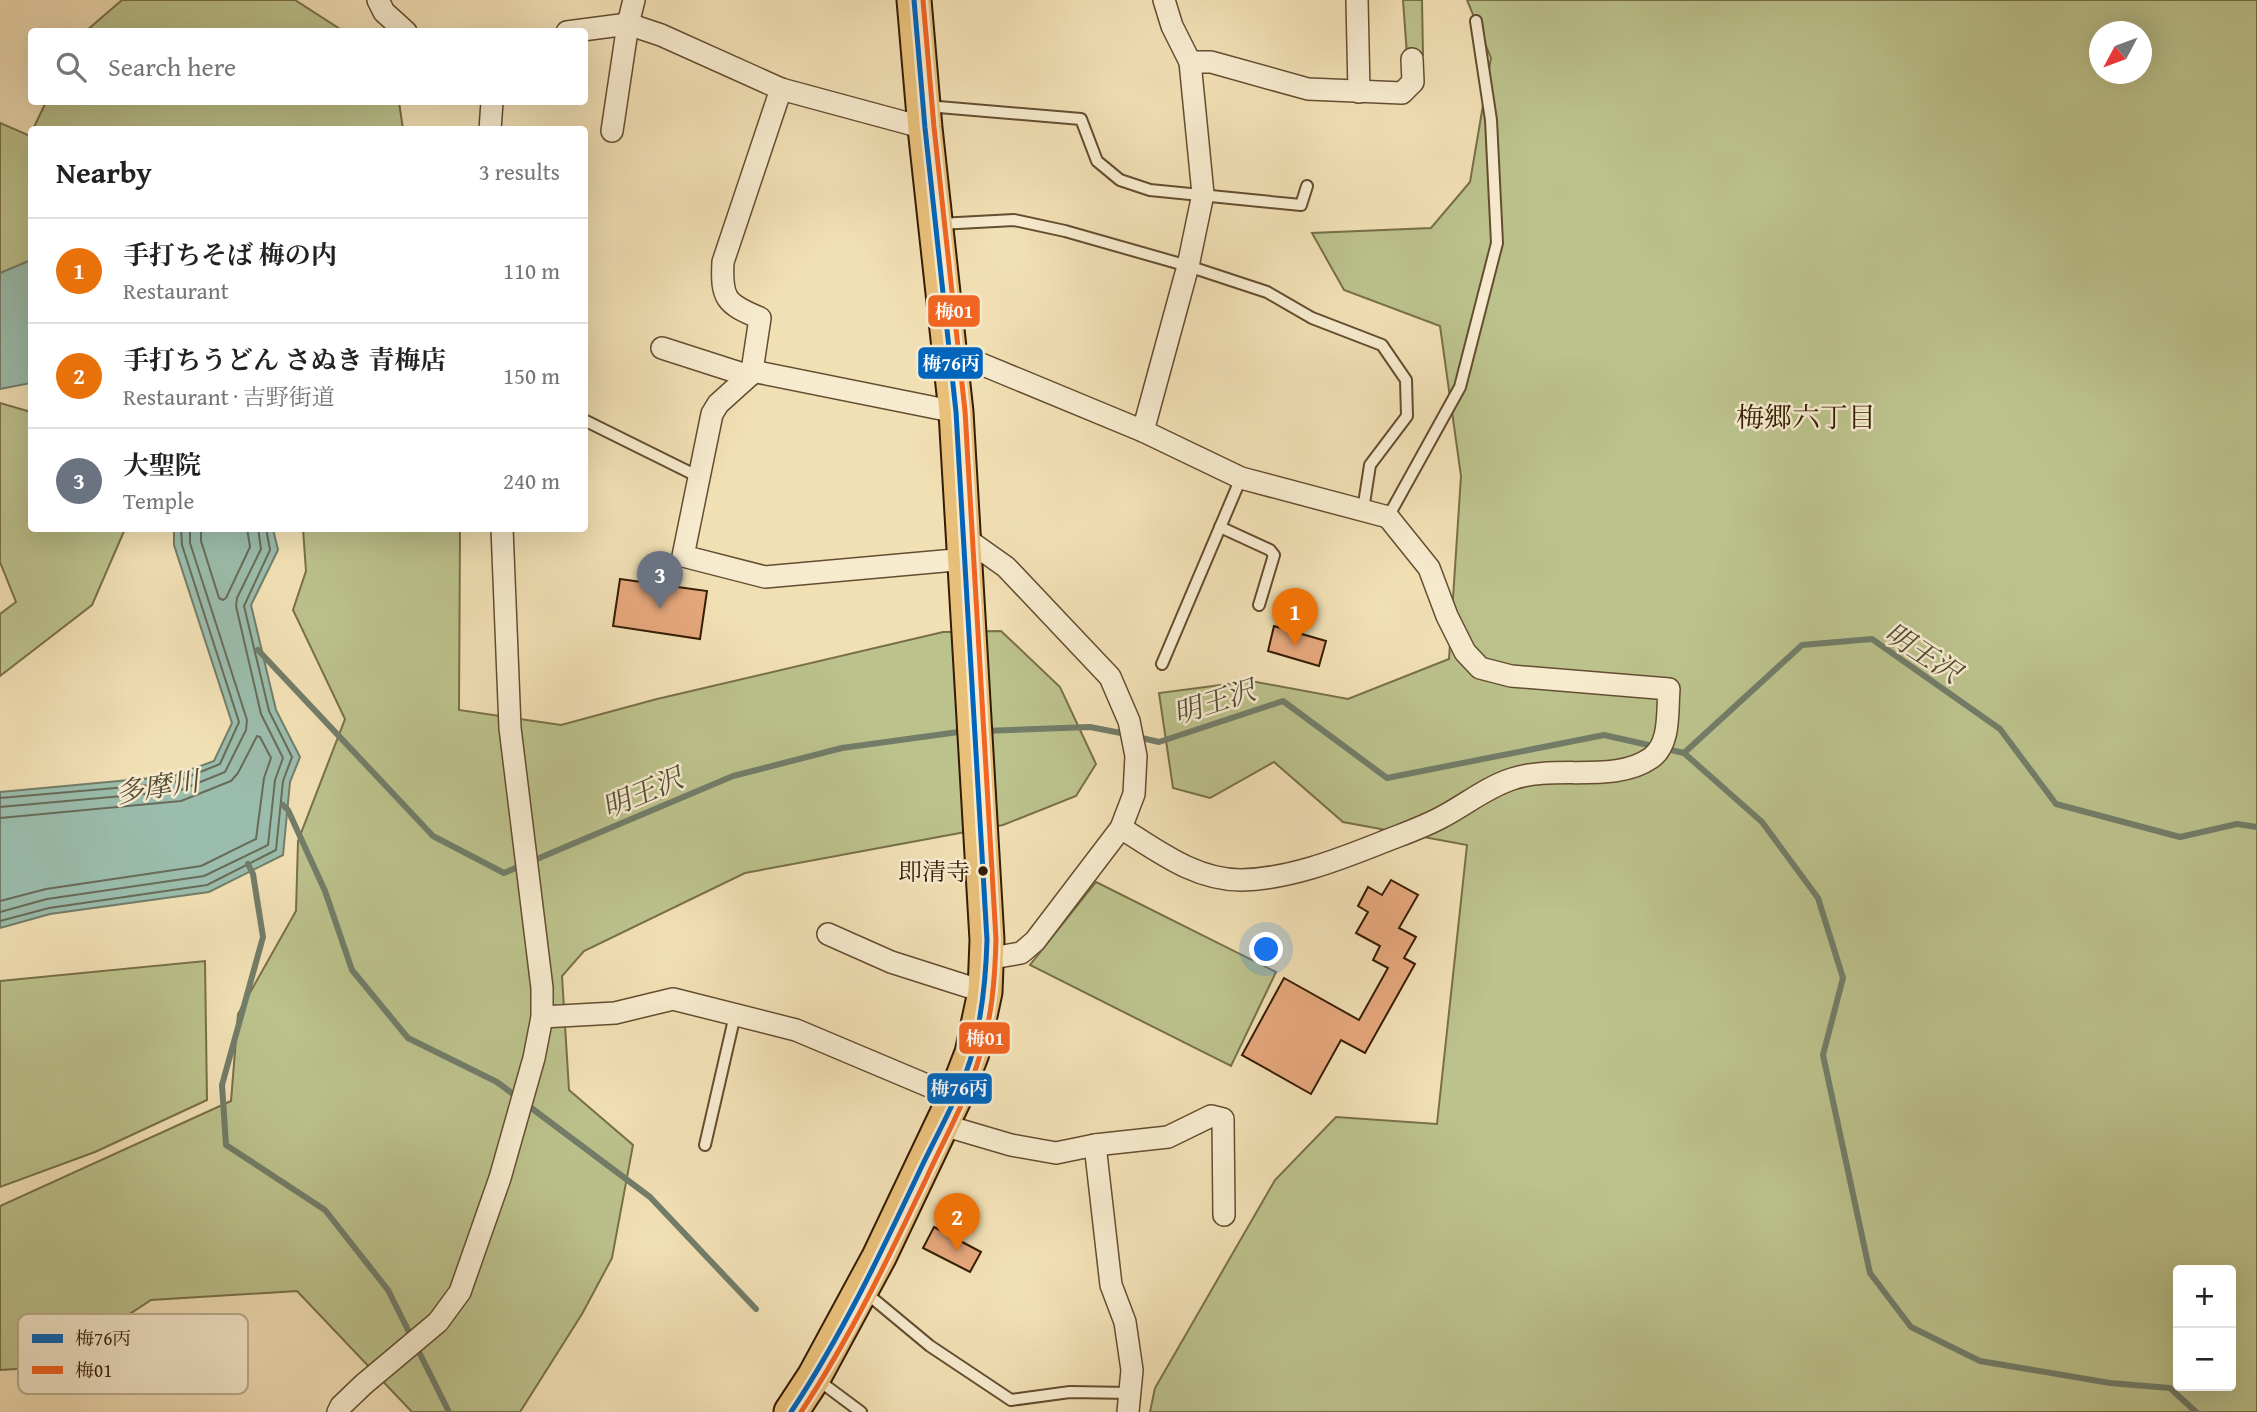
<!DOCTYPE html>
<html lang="en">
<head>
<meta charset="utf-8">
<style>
  body { margin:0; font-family:"Gentium Book Plus","Noto Serif JP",serif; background:#f2f2f2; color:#222 }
  .controls { position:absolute; right:21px; bottom:21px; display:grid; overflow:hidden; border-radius:7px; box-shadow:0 7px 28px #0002 }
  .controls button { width:63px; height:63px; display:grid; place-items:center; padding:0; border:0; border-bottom:2px solid #e0e0e0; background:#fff; color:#222; font:35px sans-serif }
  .compass { position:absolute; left:2089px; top:21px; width:63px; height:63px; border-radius:50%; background:#fff; box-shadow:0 7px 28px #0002; rotate:229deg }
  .you { position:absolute; left:1267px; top:950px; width:24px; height:24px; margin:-18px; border:5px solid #fff; border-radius:50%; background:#1a73e8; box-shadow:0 0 0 10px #1a73e833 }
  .badge { display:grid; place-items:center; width:46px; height:46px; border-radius:50%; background:#ea580c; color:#fff; font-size:23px; font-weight:700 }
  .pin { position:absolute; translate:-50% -58px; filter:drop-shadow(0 2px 4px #0008) }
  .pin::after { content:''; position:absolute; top:37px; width:24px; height:21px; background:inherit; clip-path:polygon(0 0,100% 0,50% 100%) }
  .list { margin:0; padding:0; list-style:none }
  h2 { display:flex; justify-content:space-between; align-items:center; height:91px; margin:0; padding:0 28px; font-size:30px }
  h2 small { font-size:23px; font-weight:400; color:#767676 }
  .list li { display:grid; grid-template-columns:46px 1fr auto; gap:21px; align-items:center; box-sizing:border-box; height:105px; padding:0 28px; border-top:2px solid #e0e0e0 }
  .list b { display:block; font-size:26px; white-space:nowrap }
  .list p { margin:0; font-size:23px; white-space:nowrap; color:#767676 }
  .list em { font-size:23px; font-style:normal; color:#767676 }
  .icon { flex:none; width:38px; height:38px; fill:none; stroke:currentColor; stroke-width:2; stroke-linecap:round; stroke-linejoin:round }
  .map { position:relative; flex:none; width:2257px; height:1412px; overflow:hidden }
  .search { position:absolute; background:#fff; box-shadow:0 7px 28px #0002; left:28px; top:28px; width:560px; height:77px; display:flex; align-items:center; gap:18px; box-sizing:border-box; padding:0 24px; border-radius:7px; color:#767676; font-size:26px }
  .panel { position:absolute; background:#fff; box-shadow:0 7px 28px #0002; left:28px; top:126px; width:560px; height:406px; border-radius:7px }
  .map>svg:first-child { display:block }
  .green { fill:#bcc28c; stroke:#786f48; stroke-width:2; fill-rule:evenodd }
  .water { fill:#9bbdad; stroke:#727d69; stroke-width:2 }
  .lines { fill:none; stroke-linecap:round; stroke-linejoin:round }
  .shore { stroke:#686c58; stroke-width:2 }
  .stream { stroke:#727d69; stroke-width:6 }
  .building { fill:#e7a87d; stroke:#341c04; stroke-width:2 }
  .lane-casing { stroke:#644d30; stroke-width:14 }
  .street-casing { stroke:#644d30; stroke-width:24 }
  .primary-casing { stroke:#341c04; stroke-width:37 }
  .lane { stroke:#f7ebcf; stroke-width:10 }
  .street { stroke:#f7ebcf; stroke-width:21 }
  .primary { stroke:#e9c07a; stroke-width:33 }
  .bus-1-casing { stroke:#f7ebcf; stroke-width:10 }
  .bus-2-casing { stroke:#f7ebcf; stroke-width:10 }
  .bus-1 { stroke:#0065bd; stroke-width:5 }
  .bus-2 { stroke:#f26522; stroke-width:5 }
  .bus-dot { fill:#341c04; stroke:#f7ebcf; stroke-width:2.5 }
  .labels { text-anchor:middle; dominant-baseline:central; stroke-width:5; stroke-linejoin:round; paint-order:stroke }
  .bus-label { font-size:24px; fill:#341c04; stroke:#f7ebcf; text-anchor:end }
  .neighbourhood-label { font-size:28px; fill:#341c04; stroke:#f7ebcf }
  .water-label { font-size:28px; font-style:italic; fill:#534c37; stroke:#f7ebcf }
  .key { fill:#f7ebcf; stroke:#bcad92; stroke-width:2 }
  .key-label { font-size:19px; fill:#341c04 }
  .line-badge { stroke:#f7ebcf; stroke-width:2.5 }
  .badge-label { font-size:19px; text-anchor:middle; font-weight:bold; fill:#fff }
</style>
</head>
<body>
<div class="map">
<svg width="2257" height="1412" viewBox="0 0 2257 1412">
  <rect width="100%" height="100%" fill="#f2e0b5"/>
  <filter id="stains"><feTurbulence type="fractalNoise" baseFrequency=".00286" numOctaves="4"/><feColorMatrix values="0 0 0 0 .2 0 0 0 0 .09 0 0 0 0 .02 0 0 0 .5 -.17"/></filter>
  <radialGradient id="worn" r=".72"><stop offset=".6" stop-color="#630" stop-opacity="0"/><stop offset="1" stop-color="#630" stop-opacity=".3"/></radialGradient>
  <g class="green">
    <polygon points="122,0 295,0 343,31 86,31"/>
    <polygon points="1403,0 1422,0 1423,55 1407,55"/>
    <path d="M1467 0H2257V1412H1150L1155 1388 1275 1180 1336 1117 1437 1124 1467 845 1343 822 1274 762 1210 798 1173 788 1159 693 1251 681 1348 699 1449 659 1461 476 1440 326 1344 290 1312 233 1431 228 1470 182 1491 58ZM2100 32H2142V74H2100ZM2178 1270H2231V1386H2178Z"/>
    <polygon points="46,102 399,102 403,129 33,129"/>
    <polygon points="0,123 30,136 31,133 32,260 0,273"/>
    <polygon points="0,403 31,412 32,528 125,529 92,605 0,676 0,614 16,602 0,562"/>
    <polygon points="303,529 460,529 459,710 561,725 657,699 943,632 1001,631 1060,687 1096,764 1076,796 1003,825 745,873 584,951 562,976 569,1090 633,1145 612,1258 582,1314 520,1412 412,1412 297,1291 151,1300 49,1367 0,1370 0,1206 231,1101 238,1014 296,911 298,841 345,719 293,610 306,571"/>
    <polygon points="1096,882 1276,972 1231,1066 1030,965"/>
    <polygon points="205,961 207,1100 95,1152 0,1187 0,981"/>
  </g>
  <g class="water">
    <polygon points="31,260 31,383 0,389 0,273"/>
    <polygon points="174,529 273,529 278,550 251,605 276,710 300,757 290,782 283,855 209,892 50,914 0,928 0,792 173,776 214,761 232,723 174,545"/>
  </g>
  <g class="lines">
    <g class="shore">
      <polyline points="201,528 201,541 219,598 223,600 226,598 250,547 247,528"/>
      <polyline points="0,798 173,783 220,764 239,722 182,545 181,528"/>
      <polyline points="0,807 178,791 225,772 246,730 247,720 190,543 190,528"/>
      <polyline points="0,818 181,801 231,781 238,773 257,736 260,737 271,758 264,778 256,839 201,866 46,889 0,901"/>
      <polyline points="0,912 47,899 204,876 268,845 275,780 283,758 261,714 236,606 237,598 261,549 258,528"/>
      <polyline points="0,921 49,908 207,885 276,850 283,781 292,757 269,711 244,606 270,550 266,528"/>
    </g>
    <g class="stream">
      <polyline points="258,650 433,836 504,873 733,776 842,748 966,731"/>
      <polyline points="984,731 1090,727 1126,734"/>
      <polyline points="1137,737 1159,742 1283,701 1387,778 1604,735 1684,753 1802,645 1872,639 2000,729 2056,804 2180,837 2237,824 2257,827"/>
      <polyline points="1684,753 1762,822 1818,898 1843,978 1823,1055 1870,1273 1911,1327 1980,1361 2110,1383 2170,1388 2196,1412"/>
      <polyline points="283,805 288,810 325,891 352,970 408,1038 497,1082 517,1097"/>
      <polyline points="248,864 253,874 263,937 222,1085 226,1145 325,1210 388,1290 449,1412"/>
      <polyline points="526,1104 650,1197 756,1309"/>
    </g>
  </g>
  <g class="building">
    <polygon points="620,579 707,591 700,639 613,626"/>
    <polygon points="1274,626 1326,641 1319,666 1268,651"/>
    <polygon points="1391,880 1418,895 1399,928 1416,937 1404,958 1415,964 1365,1053 1341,1040 1311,1094 1242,1055 1284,978 1359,1020 1388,968 1373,960 1380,946 1356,933 1368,912 1358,906 1368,887 1382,895"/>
    <polygon points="934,1227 981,1252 970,1272 923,1248"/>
  </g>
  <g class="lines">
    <defs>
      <g id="lane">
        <polyline points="927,106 1081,119 1097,161 1120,180 1150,190 1301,205 1307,186"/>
        <polyline points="939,224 1014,220 1065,231 1188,266 1267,292 1312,318 1382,345 1406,380 1407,416 1370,465 1363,510"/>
        <polyline points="584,420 697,476"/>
        <polyline points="1388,517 1460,387 1497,243 1491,120 1476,21"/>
        <polyline points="1220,527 1270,550 1274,555 1259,605"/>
        <polyline points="1162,664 1241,478"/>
        <polyline points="705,1145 735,1015"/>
        <polyline points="865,1292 930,1346 1011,1400 1070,1392 1131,1393"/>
        <polyline points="818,1380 861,1412"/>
      </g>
      <g id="street">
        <polyline points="378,0 384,12 406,32"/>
        <polyline points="1357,0 1359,92"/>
        <polyline points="567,32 628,24 661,35 781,89 925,128"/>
        <polyline points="1190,62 1211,62 1308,89 1402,93 1413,82 1412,59"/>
        <path d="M781 89 723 262C721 299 726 304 760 318L752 371 749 376 718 404 712 414 683 556 765 577 966 559"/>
        <polyline points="490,130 492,102"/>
        <polyline points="612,131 628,24 634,0"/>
        <polyline points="662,348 749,376"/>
        <path d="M949 356 981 364 1143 431 1241 478 1388 517 1429 568 1447 616 1465 652 1480 668 1511 676 1669 689C1667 711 1671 744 1651 758 1614 784 1556 764 1512 779 1487 787 1465 805 1442 817 1422 828 1400 835 1378 844 1335 861 1288 879 1241 880 1195 880 1158 851 1121 828"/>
        <polyline points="752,371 956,412"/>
        <polyline points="1143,431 1188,266 1203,194 1190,62 1172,26 1164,0"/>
        <polyline points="965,538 1006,567 1110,677 1129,721 1136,756 1134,794 1121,828 1035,941 1021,953 986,959"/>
        <polyline points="828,934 891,962 985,992"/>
        <polyline points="542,1017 615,1013 673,999 796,1030 955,1097"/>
        <polyline points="943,1125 1011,1145 1056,1153 1095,1145 1111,1285 1125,1322 1132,1370 1128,1412"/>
        <polyline points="1095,1145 1168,1137 1211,1116 1223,1119 1224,1215"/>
        <polyline points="338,1412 341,1406 364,1384 438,1322 460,1292 500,1178 534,1058 542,1017 542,988 510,728 502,528"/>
      </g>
      <polyline id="primary" points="791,1412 814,1377 879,1257 955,1097 972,1053 985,992 987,940 956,412 925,128 914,0"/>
    </defs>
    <use href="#lane" class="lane-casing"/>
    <use href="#street" class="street-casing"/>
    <use href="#primary" class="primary-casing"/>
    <use href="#lane" class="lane"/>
    <use href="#street" class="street"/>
    <use href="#primary" class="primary"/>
    <defs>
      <path id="bus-1" d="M791 1412C842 1335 882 1251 921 1168 939 1130 962 1091 973 1051 982 1014 986 978 987 940L956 412 925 128 914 0"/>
      <path id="bus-2" d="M801 1412C850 1338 889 1257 927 1177 945 1137 968 1098 980 1055 992 1017 995 979 996 939L965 411 934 127 923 0"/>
    </defs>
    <use href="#bus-1" class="bus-1-casing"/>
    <use href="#bus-2" class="bus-2-casing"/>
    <use href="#bus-1" class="bus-1"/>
    <use href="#bus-2" class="bus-2"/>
  </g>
  <circle class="bus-dot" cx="983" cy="871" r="6"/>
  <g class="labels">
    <g class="bus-label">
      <text x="970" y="871">即清寺</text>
    </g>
    <g class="neighbourhood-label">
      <text x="1806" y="416">梅郷六丁目</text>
    </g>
    <g class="water-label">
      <text transform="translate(1923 652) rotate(33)">明王沢</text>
      <text transform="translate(1214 701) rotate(-18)">明王沢</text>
      <text transform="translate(157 786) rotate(-9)">多摩川</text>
      <text transform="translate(642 792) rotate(-23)">明王沢</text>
    </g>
  </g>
  <rect x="18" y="1314" width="230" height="80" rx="10" class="key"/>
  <rect x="32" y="1334" width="31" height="9" fill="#0065bd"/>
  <rect x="32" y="1366" width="31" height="8" fill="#f26522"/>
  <g class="key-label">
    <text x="75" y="1345">梅76丙</text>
    <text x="75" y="1377">梅01</text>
  </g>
  <g class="line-badge">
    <rect x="927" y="294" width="54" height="34" rx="7" fill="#f26522"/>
    <rect x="917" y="346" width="67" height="34" rx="7" fill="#0065bd"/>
    <rect x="958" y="1021" width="53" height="34" rx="7" fill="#f26522"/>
    <rect x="926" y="1072" width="67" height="33" rx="7" fill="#0065bd"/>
  </g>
  <g class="badge-label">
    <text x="954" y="318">梅01</text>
    <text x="951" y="370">梅76丙</text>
    <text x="985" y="1045">梅01</text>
    <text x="959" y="1095">梅76丙</text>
  </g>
  <rect width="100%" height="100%" filter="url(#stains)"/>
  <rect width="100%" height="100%" fill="url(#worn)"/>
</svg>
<div class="controls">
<button>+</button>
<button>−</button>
</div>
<svg class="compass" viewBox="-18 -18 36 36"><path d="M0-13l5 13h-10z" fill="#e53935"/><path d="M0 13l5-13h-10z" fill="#767676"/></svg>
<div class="you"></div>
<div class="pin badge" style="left:1295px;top:646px;background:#e8710a">1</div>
<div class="pin badge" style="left:957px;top:1251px;background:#e8710a">2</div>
<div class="pin badge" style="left:660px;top:609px;background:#6b7280">3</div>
<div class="search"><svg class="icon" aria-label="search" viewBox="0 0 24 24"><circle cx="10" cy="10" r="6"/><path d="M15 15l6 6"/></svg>Search here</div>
<section class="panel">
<h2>Nearby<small>3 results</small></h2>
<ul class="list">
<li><span class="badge" style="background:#e8710a">1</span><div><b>手打ちそば 梅の内</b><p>Restaurant</p></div><em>110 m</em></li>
<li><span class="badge" style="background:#e8710a">2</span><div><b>手打ちうどん さぬき 青梅店</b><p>Restaurant · 吉野街道</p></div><em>150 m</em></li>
<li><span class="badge" style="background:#6b7280">3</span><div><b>大聖院</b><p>Temple</p></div><em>240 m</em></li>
</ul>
</section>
</div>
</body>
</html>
